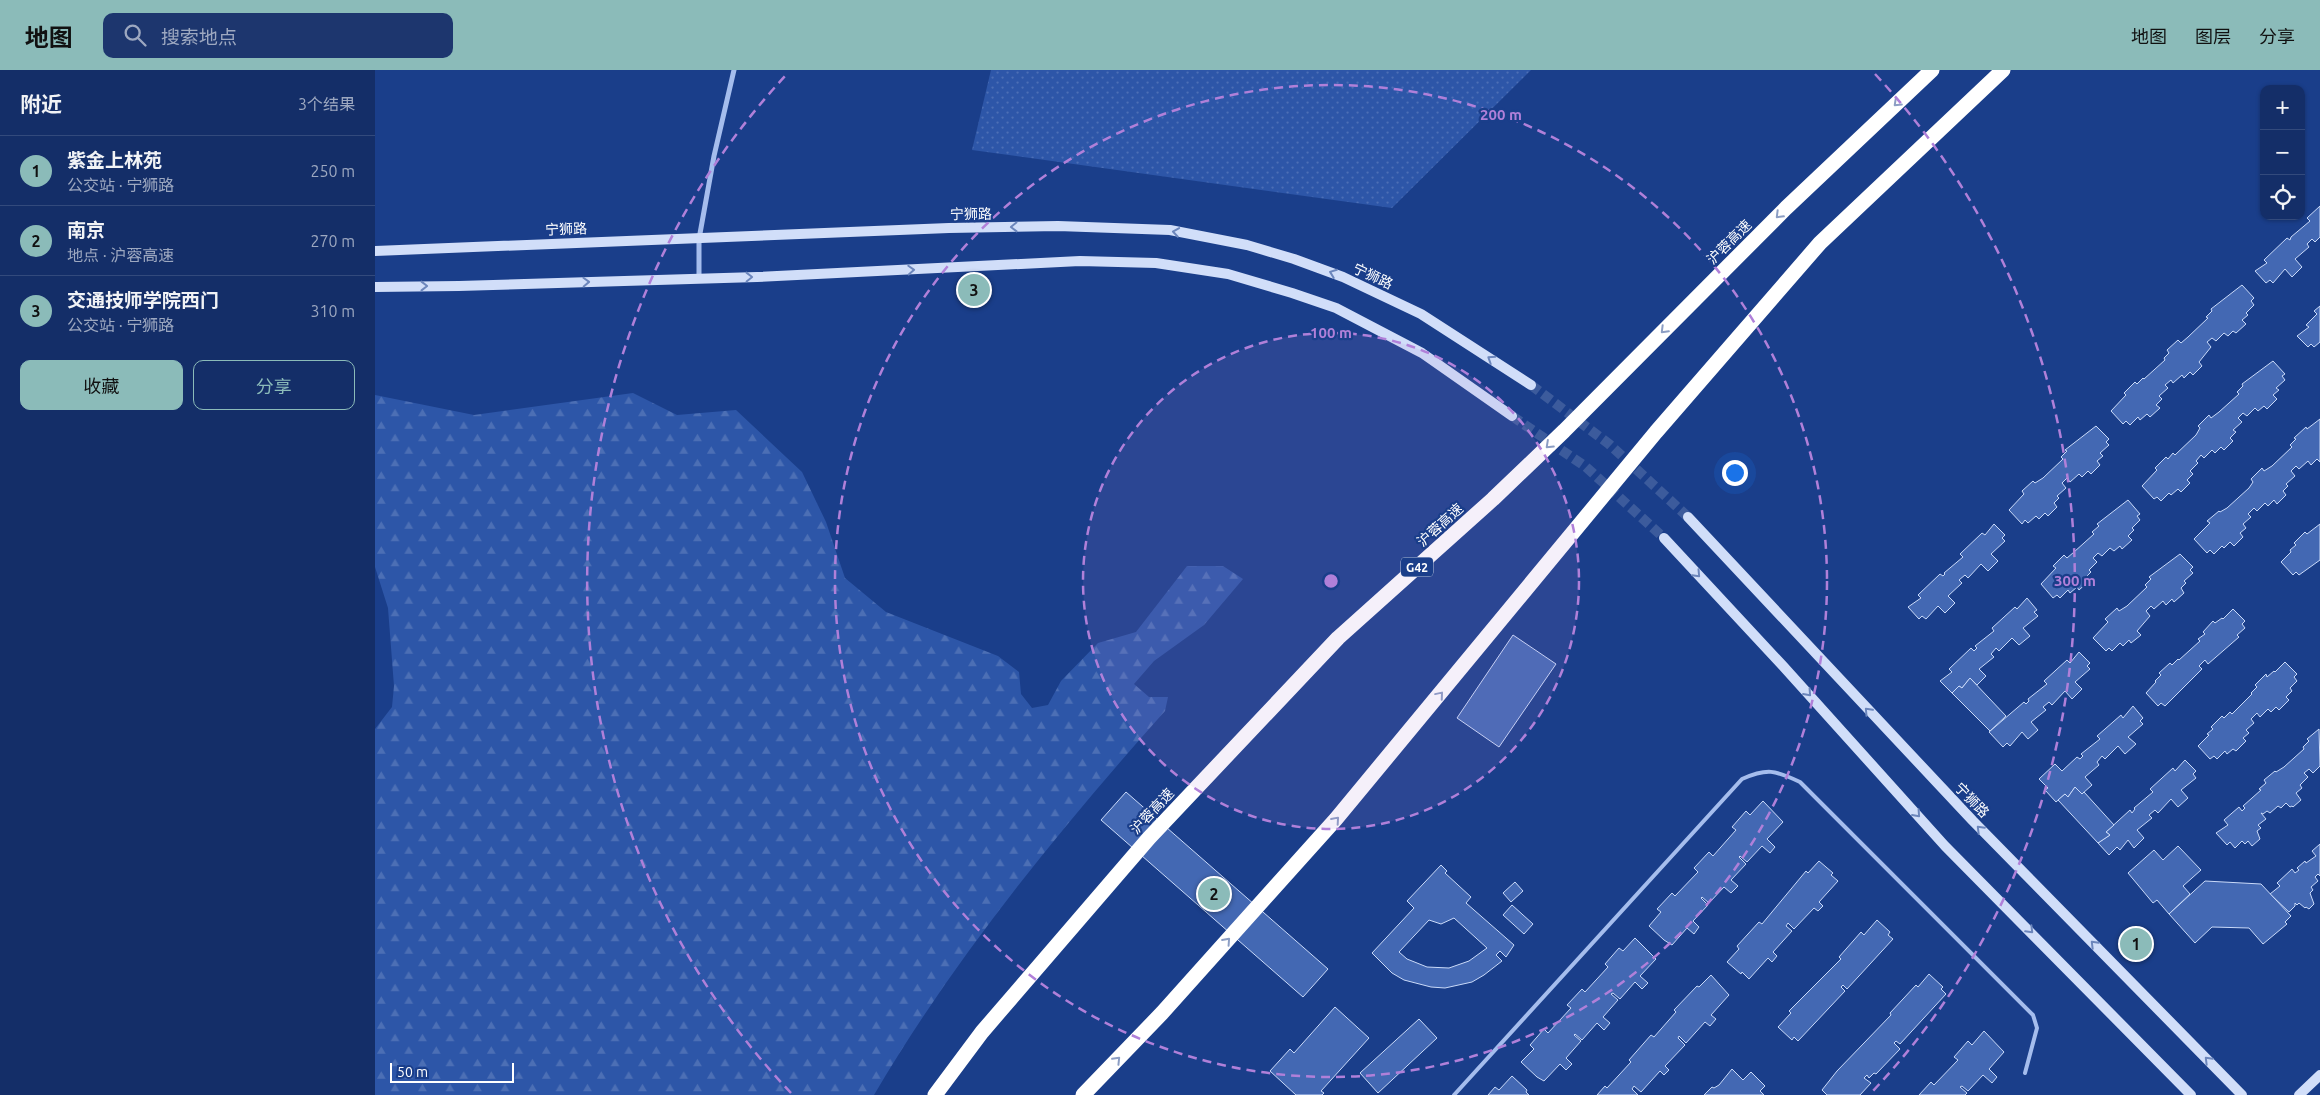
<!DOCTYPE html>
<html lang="zh">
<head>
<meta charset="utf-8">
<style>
  body { margin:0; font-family:Ubuntu,"Noto Sans SC",sans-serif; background:#1d366e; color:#f1f3f6 }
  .controls { position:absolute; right:15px; top:15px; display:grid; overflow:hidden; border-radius:10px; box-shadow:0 1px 4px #0004 }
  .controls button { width:45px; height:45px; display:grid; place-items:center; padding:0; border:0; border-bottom:1px solid #334a7c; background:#142e68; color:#f1f3f6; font:25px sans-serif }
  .scale { position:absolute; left:15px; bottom:12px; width:124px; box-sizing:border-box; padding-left:5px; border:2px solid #fff; border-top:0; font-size:14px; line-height:18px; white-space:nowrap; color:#fff; -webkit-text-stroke:4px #1a3e8a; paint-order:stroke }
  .you { position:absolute; left:1359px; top:402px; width:18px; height:18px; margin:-12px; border:4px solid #fff; border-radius:50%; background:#1a73e8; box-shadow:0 0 0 8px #1a73e833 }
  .badge { display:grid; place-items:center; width:32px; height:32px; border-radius:50%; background:#8bbbb9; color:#111; font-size:16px; font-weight:700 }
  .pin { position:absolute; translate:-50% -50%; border:2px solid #fff; box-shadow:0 1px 5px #0006 }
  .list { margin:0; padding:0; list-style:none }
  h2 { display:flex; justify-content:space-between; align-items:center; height:65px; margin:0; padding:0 20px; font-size:21px }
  h2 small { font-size:16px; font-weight:400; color:#9da8c0 }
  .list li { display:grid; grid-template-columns:32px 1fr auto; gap:15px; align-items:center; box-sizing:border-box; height:70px; padding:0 20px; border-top:1px solid #334a7c }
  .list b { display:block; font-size:19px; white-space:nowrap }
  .list p { margin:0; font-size:16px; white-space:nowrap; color:#9da8c0 }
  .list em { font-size:16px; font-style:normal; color:#9da8c0 }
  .actions { display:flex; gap:10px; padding:15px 20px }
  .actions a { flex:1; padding:11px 0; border:1px solid #8bbbb9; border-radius:10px; text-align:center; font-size:18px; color:#8bbbb9 }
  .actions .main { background:#8bbbb9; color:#111 }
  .icon { flex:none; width:28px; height:28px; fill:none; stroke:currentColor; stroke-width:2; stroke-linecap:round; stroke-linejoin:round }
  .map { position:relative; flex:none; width:1945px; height:1025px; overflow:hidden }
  header { display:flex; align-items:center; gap:30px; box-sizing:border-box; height:70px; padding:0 25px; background:#8bbbb9; color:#111 }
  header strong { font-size:24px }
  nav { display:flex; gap:28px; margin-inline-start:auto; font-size:18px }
  .search { width:350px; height:45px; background:#1d366e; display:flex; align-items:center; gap:12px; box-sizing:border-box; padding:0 18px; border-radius:10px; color:#9da8c0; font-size:19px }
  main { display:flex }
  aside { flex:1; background:#142e68 }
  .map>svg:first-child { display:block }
  .grass { fill:url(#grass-dots) }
  .forest { fill:url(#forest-firs) }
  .building { fill:#4368b3; stroke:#cadaf9; fill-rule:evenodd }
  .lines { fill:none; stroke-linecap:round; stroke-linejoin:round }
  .secondary-tunnel { stroke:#3c5b9c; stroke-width:10; stroke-dasharray:10 5; stroke-linecap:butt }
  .service { stroke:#a5bded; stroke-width:4 }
  .minor { stroke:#a5bded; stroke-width:5 }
  .secondary { stroke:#d1def9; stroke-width:10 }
  .motorway { stroke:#fff; stroke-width:15 }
  .oneway { stroke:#8c9ec4 }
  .oneway2 { stroke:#6c86bc }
  .ring { fill:none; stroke:#b080d9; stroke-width:2.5; stroke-dasharray:9 6 }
  .labels { text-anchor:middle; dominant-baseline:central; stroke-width:4.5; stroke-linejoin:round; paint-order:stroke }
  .shield { fill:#1a3e8a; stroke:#bac5dc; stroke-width:1 }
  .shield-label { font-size:12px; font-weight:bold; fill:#fff }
  .street-label { font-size:14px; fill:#fff; stroke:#1a3e8a }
  .centre { fill:#b080d9; stroke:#1a3e8a; stroke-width:2.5 }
  .ring-label { font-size:15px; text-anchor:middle; font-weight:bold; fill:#b080d9; stroke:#1a3e8a; stroke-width:4.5; stroke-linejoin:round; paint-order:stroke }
</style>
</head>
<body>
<header>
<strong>地图</strong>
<div class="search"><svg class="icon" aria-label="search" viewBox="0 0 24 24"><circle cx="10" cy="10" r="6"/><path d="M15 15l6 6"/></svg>搜索地点</div>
<nav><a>地图</a><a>图层</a><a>分享</a></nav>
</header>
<main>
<aside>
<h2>附近<small>3个结果</small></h2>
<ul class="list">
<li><span class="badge">1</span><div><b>紫金上林苑</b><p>公交站 · 宁狮路</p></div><em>250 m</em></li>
<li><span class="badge">2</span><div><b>南京</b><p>地点 · 沪蓉高速</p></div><em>270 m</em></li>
<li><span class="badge">3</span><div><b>交通技师学院西门</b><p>公交站 · 宁狮路</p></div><em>310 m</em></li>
</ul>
<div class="actions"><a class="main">收藏</a><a>分享</a></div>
</aside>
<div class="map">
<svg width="1945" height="1025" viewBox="0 0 1945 1025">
  <defs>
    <pattern id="grass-dots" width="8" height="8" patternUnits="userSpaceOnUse" patternTransform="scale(1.25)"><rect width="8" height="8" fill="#2d56a8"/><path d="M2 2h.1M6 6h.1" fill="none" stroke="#4c6fb5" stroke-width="1.8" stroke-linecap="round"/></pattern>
    <pattern id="forest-firs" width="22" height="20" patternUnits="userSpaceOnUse" patternTransform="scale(1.25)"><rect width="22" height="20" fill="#2d56a8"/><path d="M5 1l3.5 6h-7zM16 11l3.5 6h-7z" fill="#4c6fb5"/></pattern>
  </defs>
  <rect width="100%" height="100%" fill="#1a3e8a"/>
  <polygon class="grass" points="616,0 1156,0 1017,138 597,80"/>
  <path class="forest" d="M258 323 302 345 361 340 427 402 451 452 470 508 511 542 623 586 644 602 646 624 657 638 673 635 686 611 723 573 761 562 812 496H848L868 509 829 555 779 591 759 614 774 627H793L790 641C684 760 580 887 499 1025H0V659L17 637 19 616 13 538 0 497V325L99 345Z"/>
  <g class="building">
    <polygon points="1945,136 1945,167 1940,172 1937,169 1932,174 1934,177 1920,189 1927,197 1917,207 1910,199 1898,213 1895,210 1891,213 1880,201 1892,193 1889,190 1912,168 1915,170 1916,167 1935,151 1932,148"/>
    <polygon points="1867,215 1879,228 1876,231 1879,235 1871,243 1873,245 1867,250 1871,254 1861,263 1858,261 1853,266 1849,263 1841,271 1837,268 1832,272 1836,277 1824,292 1827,296 1818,305 1815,302 1809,308 1807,305 1798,313 1796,310 1790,315 1793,318 1784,326 1787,329 1781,335 1785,338 1775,347 1772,344 1765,350 1763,347 1755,355 1751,351 1748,354 1736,341 1751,325 1749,323 1760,312 1762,314 1768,308 1769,309 1790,290 1789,288 1794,283 1792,280 1803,270 1806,273 1813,267 1833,248 1831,247 1837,241 1836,239"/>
    <polygon points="1945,236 1945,272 1939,277 1936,274 1933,277 1922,266 1934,257 1931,255 1942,244 1939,241"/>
    <polygon points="1898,291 1910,304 1907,306 1910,310 1901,318 1904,320 1898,325 1902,329 1892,339 1889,336 1883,341 1880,338 1872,346 1868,343 1863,348 1867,352 1858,360 1861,362 1855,368 1858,371 1849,380 1846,377 1840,383 1837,380 1829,388 1826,385 1821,391 1823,393 1815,401 1818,404 1812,410 1815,413 1806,422 1803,419 1796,425 1794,423 1786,431 1782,427 1779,429 1767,416 1782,400 1780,398 1791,387 1793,389 1798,383 1800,385 1821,365 1825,358 1823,356 1834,345 1836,348 1844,342 1864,324 1862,322 1868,316 1867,314"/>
    <polygon points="1945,349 1945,392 1942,389 1936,395 1933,391 1924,399 1921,396 1916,401 1920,406 1911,414 1913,416 1908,421 1911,425 1902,434 1899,430 1893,436 1890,433 1882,441 1879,438 1873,444 1876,447 1868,454 1871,458 1865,463 1868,467 1859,476 1855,472 1849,478 1847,476 1839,484 1835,480 1832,483 1819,469 1835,453 1832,451 1844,441 1845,442 1852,438 1874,418 1878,412 1876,409 1887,398 1889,401 1897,396 1917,377 1915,375 1921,369 1919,368 1931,357 1932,359"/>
    <polygon points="1721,356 1734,369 1731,372 1734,375 1725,383 1728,386 1722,391 1725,395 1716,404 1713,401 1707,407 1704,404 1695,412 1692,408 1687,413 1691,418 1682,426 1684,428 1679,433 1682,437 1673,446 1670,443 1664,449 1661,446 1653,453 1650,450 1647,454 1634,440 1649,424 1647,421 1658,411 1660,413 1668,408 1688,389 1686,387 1692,381 1690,380"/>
    <polygon points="1753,430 1765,444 1762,446 1765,450 1757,458 1759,460 1753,466 1757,470 1747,479 1745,476 1739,481 1735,478 1727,486 1723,483 1718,488 1722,492 1714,500 1716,502 1710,508 1714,511 1704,520 1702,517 1695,523 1693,520 1685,528 1682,525 1678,528 1666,514 1681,498 1678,496 1689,485 1692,488 1699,482 1719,464 1717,462 1724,456 1722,454"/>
    <polygon points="1619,454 1630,465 1627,468 1630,471 1616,484 1623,491 1613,501 1606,494 1593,508 1590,505 1584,510 1587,513 1573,526 1580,533 1570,543 1563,536 1551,549 1547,546 1544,549 1533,537 1546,528 1543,525 1565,504 1568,506 1570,504 1569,503 1588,487 1585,484 1607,463 1610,465"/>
    <polygon points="1945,454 1945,490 1924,505 1921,502 1918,505 1906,492 1916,482 1915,480 1921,475 1919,473 1930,462 1932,464"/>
    <polygon points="1805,484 1818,497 1815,500 1818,503 1809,511 1811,513 1806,518 1809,523 1799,532 1797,529 1791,535 1788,531 1779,539 1776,536 1771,541 1775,546 1762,561 1766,565 1756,573 1754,570 1748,576 1745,573 1737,581 1734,578 1731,581 1718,568 1733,552 1730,549 1742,538 1744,541 1752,536 1772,517 1770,515 1776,509 1774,507"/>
    <polygon points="1652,528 1662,540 1659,542 1663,546 1648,558 1655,566 1644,575 1637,568 1624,581 1621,578 1616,584 1619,587 1604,599 1611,606 1602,615 1595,608 1587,618 1584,616 1577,623 1565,611 1577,602 1574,599 1596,578 1599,581 1602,578 1600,576 1619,561 1617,558 1640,537 1642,539"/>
    <polygon points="1858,539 1870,551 1867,554 1870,558 1862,565 1864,567 1833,594 1830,590 1824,596 1827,599 1790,636 1786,633 1783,636 1771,623 1781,612 1780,611 1786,605 1784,603 1795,593 1797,595 1803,589 1804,590 1825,571 1823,569 1830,564 1828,562 1838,551 1840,553 1847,548 1848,549"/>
    <polygon points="1138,565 1181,594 1124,677 1082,648"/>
    <polygon points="1704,582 1715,593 1712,596 1715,599 1700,612 1707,619 1697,629 1690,621 1677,635 1674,632 1668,637 1671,640 1656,652 1663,660 1653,669 1647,662 1635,676 1632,673 1628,677 1614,662 1649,632 1651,634 1654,631 1653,629 1672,614 1669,611 1692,590 1695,593"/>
    <polygon points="1910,592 1922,604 1919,607 1922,611 1915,618 1917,621 1911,627 1914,630 1904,640 1901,637 1896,642 1893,639 1885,647 1882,643 1876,649 1879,653 1871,660 1874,663 1868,668 1871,671 1861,681 1858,679 1852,684 1850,681 1842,689 1839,686 1835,689 1823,676 1834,665 1832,664 1838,659 1836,657 1847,646 1849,648 1855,642 1857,644 1877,624 1876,623 1882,617 1880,615 1891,604 1892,607 1899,601 1900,602"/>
    <polygon points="1595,608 1631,646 1615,661 1577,623 1584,616 1587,618"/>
    <polygon points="1758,636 1768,648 1765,651 1768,654 1753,667 1761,674 1750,684 1743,676 1730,689 1727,686 1722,692 1724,695 1710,707 1717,715 1707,724 1700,717 1693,727 1690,724 1681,732 1670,720 1673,718 1664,709 1680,694 1687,701 1702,687 1705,689 1708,686 1706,684 1725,669 1722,666 1746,645 1748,648"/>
    <polygon points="1944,659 1945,696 1938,703 1934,699 1929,703 1933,707 1925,715 1927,718 1921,723 1926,730 1918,737 1917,736 1915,737 1911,733 1906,738 1903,736 1895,743 1892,741 1888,744 1886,743 1891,749 1883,755 1886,758 1882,761 1885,769 1877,776 1873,771 1870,774 1867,771 1860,778 1855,772 1852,775 1841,763 1853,755 1849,750 1864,737 1867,741 1870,738 1868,736 1886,720 1884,719 1891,713 1889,710 1900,701 1901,702 1909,697 1929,679 1928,677 1934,671 1932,669"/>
    <polygon points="1810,690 1821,701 1818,704 1821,708 1806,720 1813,728 1803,737 1796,729 1783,743 1780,740 1774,745 1777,748 1762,760 1769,768 1759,778 1753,770 1745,780 1742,777 1734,785 1723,773 1735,765 1731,762 1755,740 1757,743 1760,739 1759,738 1778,722 1775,719 1798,698 1800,701"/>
    <polygon points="1700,717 1707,724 1709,722 1739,755 1731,762 1735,765 1723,773 1683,730 1690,724 1693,727"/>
    <polygon points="751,722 953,899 928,927 726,750"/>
    <polygon points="1388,731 1408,752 1392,769 1400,777 1395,783 1387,776 1372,792 1365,786 1364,787 1371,794 1356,810 1363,816 1356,823 1349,817 1334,833 1327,827 1326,828 1333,835 1318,851 1324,857 1319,864 1312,858 1297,875 1289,870 1274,856 1286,842 1282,839 1297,823 1300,826 1323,802 1319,798 1334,782 1338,786 1361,760 1357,757 1371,741 1375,745"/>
    <polygon points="1945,774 1945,806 1943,804 1940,807 1943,811 1936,817 1938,820 1935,823 1939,834 1934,839 1931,837 1930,838 1924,833 1922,835 1920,833 1920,836 1914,842 1895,824 1905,816 1902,813 1917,799 1920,803 1924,800 1922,798 1930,791 1931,793 1941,786 1937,781"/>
    <polygon points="1803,776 1826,800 1808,816 1815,824 1794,844 1782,830 1778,833 1753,803 1779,780 1788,790"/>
    <polygon points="1444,791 1458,803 1456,805 1463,811 1444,832 1448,836 1443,841 1439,838 1419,859 1413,853 1411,856 1417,861 1398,882 1402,886 1397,892 1393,888 1374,909 1367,902 1366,904 1352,892 1364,879 1362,876 1384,852 1387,854 1431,801 1433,803"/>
    <path d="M1066 795 1072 801 1070 803 1096 827 1091 833 1139 875 1131 887 1125 881 1121 885 1127 891 1109 905 1097 912 1070 918 1056 917 1029 910 1017 903 997 883 1039 838 1032 831ZM1079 848 1112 878 1094 891 1074 898 1052 897 1032 889 1024 882 1054 850 1066 854Z"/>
    <polygon points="1830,811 1886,814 1916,846 1910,852 1912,854 1888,874 1874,858 1837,857 1820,873 1794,844"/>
    <polygon points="1140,812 1148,821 1136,832 1128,823"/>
    <polygon points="1137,835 1158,854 1149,864 1128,845"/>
    <polygon points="1502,850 1515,862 1513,865 1518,869 1472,919 1468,915 1466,917 1470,921 1423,971 1419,967 1417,970 1403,957 1416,943 1414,941 1466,889 1464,887 1486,862 1489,865"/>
    <polygon points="1260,868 1281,889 1265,906 1273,913 1267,919 1260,912 1245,929 1238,923 1236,924 1243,930 1228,947 1235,953 1229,960 1222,953 1207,970 1200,964 1199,965 1206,971 1191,988 1197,994 1191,1000 1185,994 1169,1011 1162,1007 1146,992 1159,979 1155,975 1169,959 1173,963 1196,938 1192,935 1207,919 1210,922 1233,897 1230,894 1244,878 1248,881"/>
    <polygon points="1554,904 1568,917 1566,919 1571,924 1525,974 1521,971 1519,973 1525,979 1501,1004 1499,1003 1494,1008 1492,1005 1489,1008 1496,1013 1485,1025 1452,1025 1447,1020 1462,1001 1516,945 1515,943 1541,915 1543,917"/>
    <polygon points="1336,905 1354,925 1336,945 1341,949 1335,956 1330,952 1311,973 1304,966 1303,968 1310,975 1290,996 1294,1000 1289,1005 1285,1001 1266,1022 1259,1016 1257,1019 1263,1025 1222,1025 1230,1016 1232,1018 1256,992 1254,990 1276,965 1279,967 1301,942 1299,940 1322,916 1324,917"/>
    <polygon points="960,937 994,968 946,1021 949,1023 947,1025 921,1025 895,1001 915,979 919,983"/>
    <polygon points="1044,949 1062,968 1003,1023 985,1003"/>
    <polygon points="1609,961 1629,982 1614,999 1622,1007 1617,1013 1608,1005 1593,1021 1587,1016 1585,1017 1592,1023 1590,1025 1544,1025 1556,1012 1559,1015 1583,990 1579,987 1593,971 1597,975"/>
    <polygon points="1357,999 1368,1010 1376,1002 1390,1016 1385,1021 1389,1025 1329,1025 1337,1017 1339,1018 1344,1015"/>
    <polygon points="1137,1006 1152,1020 1151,1022 1154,1025 1113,1025 1120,1017 1124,1020"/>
  </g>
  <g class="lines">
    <g class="secondary-tunnel">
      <polyline points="1156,315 1234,374 1313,447"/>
      <polyline points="1137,346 1211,397 1289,468"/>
    </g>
    <path class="service" d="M1079 1025 1367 709C1392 698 1400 700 1425 712L1658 945 1662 958 1650 1003"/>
    <polyline class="minor" points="324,208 324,169 339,86 359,0"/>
    <g class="secondary">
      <polyline points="0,181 574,158 683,156 795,160 872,175 919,189 968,207 1046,244 1156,315"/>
      <polyline points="0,217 84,216 382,207 705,191 781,193 853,204 917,223 961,238 1047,283 1137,346"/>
      <polyline points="1313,447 1598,751 1867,1025"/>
      <polyline points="1289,468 1408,596 1570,776 1816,1025"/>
      <polyline points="1924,1025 1945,1005"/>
    </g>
    <g class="motorway">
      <polyline points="560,1025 607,962 774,768 963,568 1118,429 1189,361 1411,138 1557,0"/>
      <polyline points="708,1025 787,943 961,749 1281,362 1445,173 1628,0"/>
    </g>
  </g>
  <defs><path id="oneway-chevron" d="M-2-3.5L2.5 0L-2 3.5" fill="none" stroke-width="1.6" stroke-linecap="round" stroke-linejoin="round" transform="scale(1.25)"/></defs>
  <g class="oneway">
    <use href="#oneway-chevron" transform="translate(1522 33) rotate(137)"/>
    <use href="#oneway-chevron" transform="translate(1404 145) rotate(135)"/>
    <use href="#oneway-chevron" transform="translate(1289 260) rotate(135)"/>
    <use href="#oneway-chevron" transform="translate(1174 375) rotate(137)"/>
    <use href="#oneway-chevron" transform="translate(1065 625) rotate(-50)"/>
    <use href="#oneway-chevron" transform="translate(961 750) rotate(-49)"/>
    <use href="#oneway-chevron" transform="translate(852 871) rotate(-48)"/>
    <use href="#oneway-chevron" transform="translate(742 990) rotate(-46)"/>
  </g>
  <g class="oneway2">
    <use href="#oneway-chevron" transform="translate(639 157) rotate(179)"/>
    <use href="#oneway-chevron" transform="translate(801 162) rotate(-171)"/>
    <use href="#oneway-chevron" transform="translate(536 200) rotate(-3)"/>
    <use href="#oneway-chevron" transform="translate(958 203) rotate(-159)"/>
    <use href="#oneway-chevron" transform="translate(374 207) rotate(-1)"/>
    <use href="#oneway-chevron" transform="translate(211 212) rotate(-2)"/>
    <use href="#oneway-chevron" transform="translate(49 216)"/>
    <use href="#oneway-chevron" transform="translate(1116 289) rotate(-147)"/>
    <use href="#oneway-chevron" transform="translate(1322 504) rotate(47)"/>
    <use href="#oneway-chevron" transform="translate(1433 623) rotate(48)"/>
    <use href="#oneway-chevron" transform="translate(1493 641) rotate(-133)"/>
    <use href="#oneway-chevron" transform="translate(1542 744) rotate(48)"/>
    <use href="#oneway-chevron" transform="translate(1605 759) rotate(-135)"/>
    <use href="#oneway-chevron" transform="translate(1655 860) rotate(45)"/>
    <use href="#oneway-chevron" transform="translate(1719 874) rotate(-135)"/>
    <use href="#oneway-chevron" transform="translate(1833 990) rotate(-135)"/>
  </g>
  <circle cx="956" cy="511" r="248" fill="#b080d9" fill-opacity=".12"/>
  <g class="ring">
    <circle cx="956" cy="511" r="248"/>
    <circle cx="956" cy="511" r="496"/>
    <path d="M416 1023A744 744 0 0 1 412 4M1500 4A744 744 0 0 1 1496 1023"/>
  </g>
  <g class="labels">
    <rect class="shield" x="1026" y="487.5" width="32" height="19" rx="4"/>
    <g class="shield-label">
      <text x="1042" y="497">G42</text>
    </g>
    <g class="street-label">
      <text transform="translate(596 144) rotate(-1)">宁狮路</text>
      <text transform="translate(191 159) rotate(-2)">宁狮路</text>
      <text transform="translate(1354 172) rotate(-45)">沪蓉高速</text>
      <text transform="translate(998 206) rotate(25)">宁狮路</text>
      <text transform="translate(1065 455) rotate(-42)">沪蓉高速</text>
      <text transform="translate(1597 730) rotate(46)">宁狮路</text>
      <text transform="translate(777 741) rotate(-47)">沪蓉高速</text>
    </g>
  </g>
  <circle cx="956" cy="511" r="8" class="centre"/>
  <g class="ring-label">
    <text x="1126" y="50">200 m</text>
    <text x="956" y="268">100 m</text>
    <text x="1700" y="516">300 m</text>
  </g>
</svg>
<div class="controls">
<button>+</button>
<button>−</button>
<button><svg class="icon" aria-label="locate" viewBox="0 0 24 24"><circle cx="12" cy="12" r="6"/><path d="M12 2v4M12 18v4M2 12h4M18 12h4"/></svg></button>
</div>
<div class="scale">50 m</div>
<div class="you"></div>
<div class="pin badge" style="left:1761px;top:874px">1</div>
<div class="pin badge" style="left:839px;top:824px">2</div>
<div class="pin badge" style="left:599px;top:220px">3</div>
</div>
</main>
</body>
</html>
